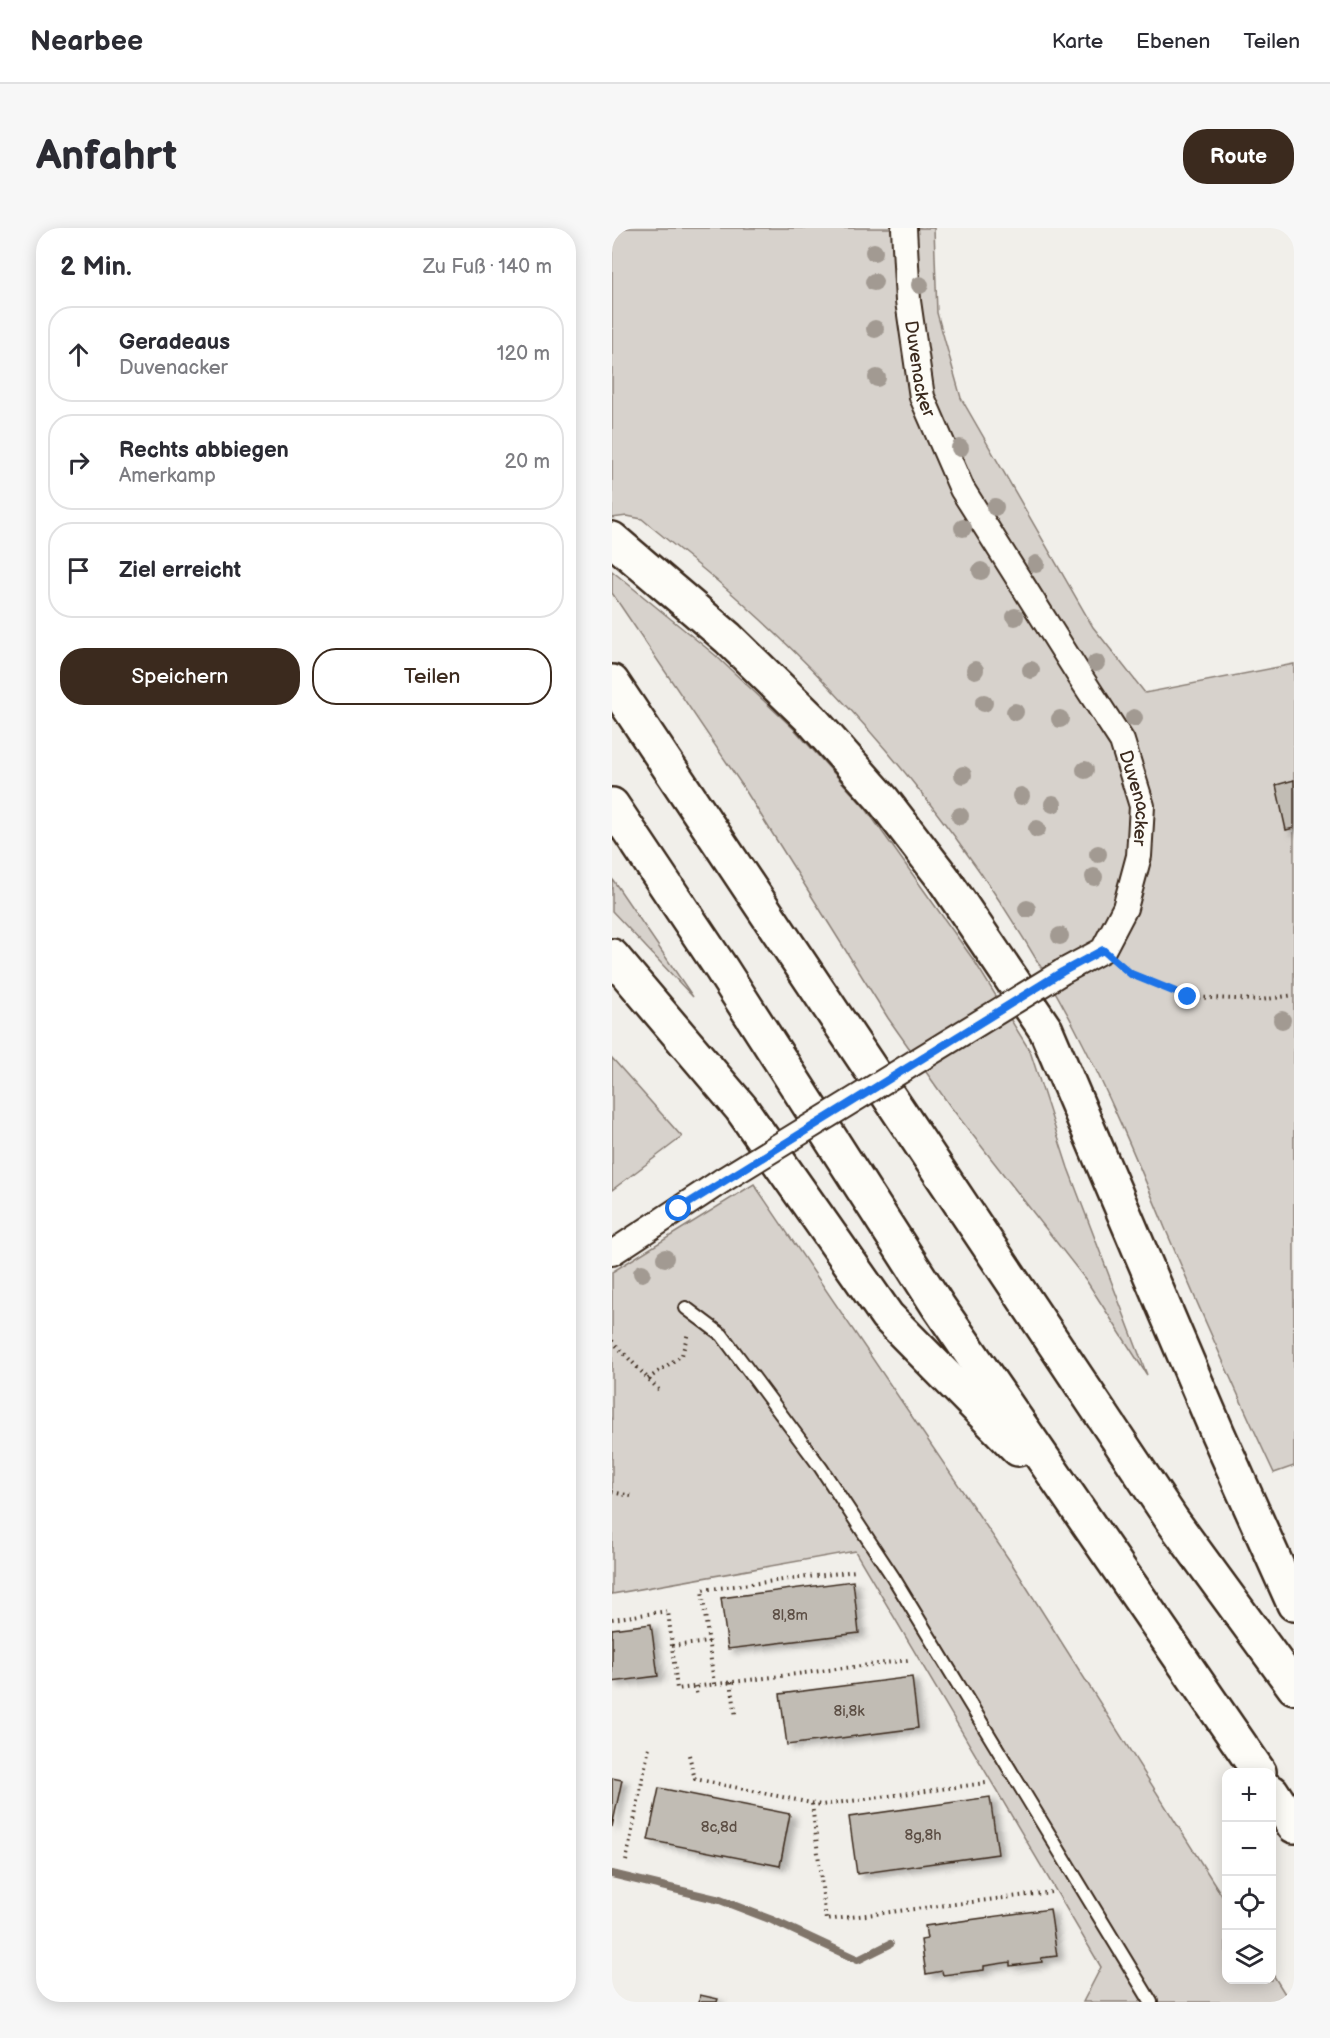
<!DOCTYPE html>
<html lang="de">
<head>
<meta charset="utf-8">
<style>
  body { margin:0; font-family:"Balsamiq Sans",sans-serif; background:#f7f7f7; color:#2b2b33 }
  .controls { position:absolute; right:18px; bottom:18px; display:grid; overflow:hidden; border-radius:12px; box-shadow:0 3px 15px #0003 }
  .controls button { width:54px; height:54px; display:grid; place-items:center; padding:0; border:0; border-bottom:2px solid #e1e1e2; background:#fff; color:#2b2b33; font:30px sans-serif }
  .stop { position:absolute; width:18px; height:18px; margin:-14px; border:4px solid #1a73e8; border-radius:50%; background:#fff }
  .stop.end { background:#1a73e8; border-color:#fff; box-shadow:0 2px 6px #0008 }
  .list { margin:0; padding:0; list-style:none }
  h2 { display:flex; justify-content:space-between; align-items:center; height:78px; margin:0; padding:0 24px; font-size:26px }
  h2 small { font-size:20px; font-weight:400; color:#7c7c81 }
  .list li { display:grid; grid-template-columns:39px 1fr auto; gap:18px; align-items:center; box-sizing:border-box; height:96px; margin:0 12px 12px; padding:0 12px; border:2px solid #e1e1e2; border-radius:24px }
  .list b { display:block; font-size:22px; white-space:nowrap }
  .list p { margin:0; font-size:20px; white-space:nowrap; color:#7c7c81 }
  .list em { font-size:20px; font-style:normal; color:#7c7c81 }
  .actions { display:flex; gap:12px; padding:18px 24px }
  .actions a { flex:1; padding:14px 0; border:2px solid #3b2a1e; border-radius:24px; text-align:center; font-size:21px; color:#3b2a1e }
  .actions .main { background:#3b2a1e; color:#fff }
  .icon { flex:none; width:33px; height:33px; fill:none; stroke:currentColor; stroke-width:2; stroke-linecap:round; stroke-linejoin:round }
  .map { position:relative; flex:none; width:682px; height:1774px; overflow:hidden; border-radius:24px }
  header { display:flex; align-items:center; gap:36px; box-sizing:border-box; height:84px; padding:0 30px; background:#fff; border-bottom:2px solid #e1e1e2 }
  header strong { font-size:28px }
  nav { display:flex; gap:33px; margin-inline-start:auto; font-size:21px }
  .intro { display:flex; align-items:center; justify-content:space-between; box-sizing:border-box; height:144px; padding:0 36px }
  h1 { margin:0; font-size:42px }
  .button { padding:15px 27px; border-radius:24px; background:#3b2a1e; color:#fff; font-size:21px; font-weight:700 }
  main { display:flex; gap:36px; padding:0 36px }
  aside { flex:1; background:#fff; border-radius:24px; box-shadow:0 3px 15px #0003 }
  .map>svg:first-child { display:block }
  .green { fill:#d7d2cc; stroke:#897e75; stroke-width:1.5 }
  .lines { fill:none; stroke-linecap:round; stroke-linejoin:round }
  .stream { stroke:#80746b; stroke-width:8 }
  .building { fill:#c1bcb4; stroke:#3b2a1e; stroke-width:1.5; filter:url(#shadow) }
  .lane-casing { stroke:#3b2a1e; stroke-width:16 }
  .street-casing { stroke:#3b2a1e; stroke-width:28 }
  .highway-casing { stroke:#3b2a1e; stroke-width:38 }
  .path { stroke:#3b2a1e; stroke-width:4; stroke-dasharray:1.5 4.5; stroke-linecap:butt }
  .lane { stroke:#fdfcf7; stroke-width:12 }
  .street { stroke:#fdfcf7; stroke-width:24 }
  .highway { stroke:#fdfcf7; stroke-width:33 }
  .street-bridge-casing { stroke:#3b2a1e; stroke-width:28; stroke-linecap:butt }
  .street-bridge { stroke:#fdfcf7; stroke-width:24 }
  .tree { fill:#a29a92 }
  .route { stroke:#1a73e8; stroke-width:8 }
  .labels { text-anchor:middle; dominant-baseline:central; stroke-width:4.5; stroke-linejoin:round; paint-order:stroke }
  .number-label { font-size:15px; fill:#5c4e44 }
  .street-label { font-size:18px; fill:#3b2a1e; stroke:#fdfcf7 }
</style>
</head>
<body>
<header>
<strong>Nearbee</strong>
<nav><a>Karte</a><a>Ebenen</a><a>Teilen</a></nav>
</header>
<div class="intro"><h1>Anfahrt</h1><a class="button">Route</a></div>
<main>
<aside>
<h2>2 Min.<small>Zu Fuß · 140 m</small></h2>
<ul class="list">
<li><svg class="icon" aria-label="ahead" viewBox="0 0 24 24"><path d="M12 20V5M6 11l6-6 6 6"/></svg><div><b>Geradeaus</b><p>Duvenacker</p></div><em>120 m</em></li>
<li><svg class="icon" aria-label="right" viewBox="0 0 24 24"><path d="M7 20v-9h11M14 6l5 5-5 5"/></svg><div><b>Rechts abbiegen</b><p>Amerkamp</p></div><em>20 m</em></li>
<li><svg class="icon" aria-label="arrive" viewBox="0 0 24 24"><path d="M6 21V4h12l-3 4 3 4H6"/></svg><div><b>Ziel erreicht</b></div></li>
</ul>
<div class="actions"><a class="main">Speichern</a><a>Teilen</a></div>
</aside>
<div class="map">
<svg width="682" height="1774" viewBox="0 0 682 1774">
  <defs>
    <filter id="shadow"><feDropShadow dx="6" dy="4" stdDeviation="3" flood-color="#0004"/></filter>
  </defs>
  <rect width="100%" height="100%" fill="#f1efea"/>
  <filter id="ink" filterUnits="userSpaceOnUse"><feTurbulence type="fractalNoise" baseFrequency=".0167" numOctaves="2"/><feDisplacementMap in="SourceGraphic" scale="12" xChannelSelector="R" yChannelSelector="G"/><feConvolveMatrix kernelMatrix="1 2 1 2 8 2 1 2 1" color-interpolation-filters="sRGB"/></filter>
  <g filter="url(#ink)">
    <g class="green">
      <path d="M0 0H322L325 85 349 170 481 399 533 465 682 436V1238L662 1245C624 1164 588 1082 553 1000 525 932 496 863 462 798 379 642 268 499 137 381 103 349 66 321 30 291L15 288 0 290Z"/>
      <polygon points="0,343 103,427 183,502 254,581 363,734 418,823 456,940 535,1147 474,1052 338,878 276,790 130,557 0,365"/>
      <polygon points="0,651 1,652 81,769 0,683"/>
      <polygon points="0,830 70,909 0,962"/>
      <polygon points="142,956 400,1336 614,1674 614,1752 660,1752 660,1745 678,1774 471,1774 489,1739 243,1323 0,1366 0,1044"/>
    </g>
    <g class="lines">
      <polyline class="stream" points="0,1646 108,1672 160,1692 246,1732 278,1716"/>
    </g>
    <g class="building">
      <polygon points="682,552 682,600 674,602 664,557"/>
      <polygon points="241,1353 247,1405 116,1421 109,1370"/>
      <polygon points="39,1396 46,1448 0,1454 0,1401"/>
      <polygon points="300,1449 306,1500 175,1517 168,1466"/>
      <polygon points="0,1550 10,1552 0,1599"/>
      <polygon points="47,1560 178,1586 168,1638 36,1612"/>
      <polygon points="378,1569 386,1626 245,1646 237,1589"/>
      <polygon points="438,1681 445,1728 429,1730 430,1734 398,1738 398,1734 372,1738 372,1742 331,1747 330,1743 314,1746 309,1712 315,1711 313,1698"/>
      <polygon points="88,1767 106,1771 105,1774 87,1774"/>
    </g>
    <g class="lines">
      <defs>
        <polyline id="lane" points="74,1080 110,1107 209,1240 281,1349 539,1774"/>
        <g id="street">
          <path id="s1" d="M292 0 296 73 310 169 350 261 469 450 510 513 530 578 527 628 513 680 491 722 450 744"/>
          <polyline points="0,1025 111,952"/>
        </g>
        <g id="highway">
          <polyline points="0,311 116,410 199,491 271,572 331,650 434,802 606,1206 682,1376"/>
          <polyline points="0,454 560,1292 682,1459"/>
          <polyline points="0,577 109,740 326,1078 647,1544"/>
          <polyline points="0,728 129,880 275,1088 406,1221"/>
          <polyline points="660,1564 682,1598"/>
        </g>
      </defs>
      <use href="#lane" class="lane-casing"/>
      <use href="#street" class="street-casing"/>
      <use href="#highway" class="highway-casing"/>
      <g class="path">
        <polyline points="510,738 519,746 576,769 649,772 682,767"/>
        <polyline points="0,1113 48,1163"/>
        <polyline points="36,1151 70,1127 76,1105"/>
        <polyline points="0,1264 19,1268"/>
        <polyline points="0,1391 56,1383 65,1461 297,1432"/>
        <polyline points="60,1418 97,1414"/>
        <polyline points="119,1454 124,1489"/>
        <polyline points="102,1456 90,1362 244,1343"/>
        <polyline points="83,1458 85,1468"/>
        <polyline points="77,1527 83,1551 209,1577 374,1555"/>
        <polyline points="200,1576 214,1692 440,1664"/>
        <polyline points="14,1633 37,1519"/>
      </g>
      <use href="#lane" class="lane"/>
      <use href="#street" class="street"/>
      <use href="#highway" class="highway"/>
      <defs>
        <polyline id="street-bridge" points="111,952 450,744"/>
      </defs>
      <use href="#street-bridge" class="street-bridge-casing"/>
      <use href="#street-bridge" class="street-bridge"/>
    </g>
    <g class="tree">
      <circle cx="262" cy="24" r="9"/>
      <circle cx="262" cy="54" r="9"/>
      <circle cx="308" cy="57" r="9"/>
      <circle cx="263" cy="101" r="9"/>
      <circle cx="265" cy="150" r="9"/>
      <circle cx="348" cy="220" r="9"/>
      <circle cx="383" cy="279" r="9"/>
      <circle cx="351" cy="300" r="9"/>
      <circle cx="424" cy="336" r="9"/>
      <circle cx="369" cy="343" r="9"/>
      <circle cx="403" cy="389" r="9"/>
      <circle cx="484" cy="435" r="9"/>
      <circle cx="363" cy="442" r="9"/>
      <circle cx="419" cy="442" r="9"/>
      <circle cx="372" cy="475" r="9"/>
      <circle cx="403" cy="484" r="9"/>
      <circle cx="522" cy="490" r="9"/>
      <circle cx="448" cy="491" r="9"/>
      <circle cx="473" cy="542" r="9"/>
      <circle cx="351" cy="547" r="9"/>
      <circle cx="409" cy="568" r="9"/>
      <circle cx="441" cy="576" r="9"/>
      <circle cx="348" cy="588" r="9"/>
      <circle cx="425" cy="601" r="9"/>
      <circle cx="486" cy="626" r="9"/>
      <circle cx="482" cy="649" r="9"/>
      <circle cx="415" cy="681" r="9"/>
      <circle cx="448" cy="708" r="9"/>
      <circle cx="670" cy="792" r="9"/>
      <circle cx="53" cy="1030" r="9"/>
      <circle cx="30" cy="1045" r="9"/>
    </g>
  </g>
  <g class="lines" filter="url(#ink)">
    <polyline class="route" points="67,981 450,744 491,722 519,746 576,769"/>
  </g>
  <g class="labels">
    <g class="number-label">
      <text x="178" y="1387">8l,8m</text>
      <text x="237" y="1483">8i,8k</text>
      <text x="107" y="1599">8c,8d</text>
      <text x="311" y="1607">8g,8h</text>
    </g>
    <g class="street-label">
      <text stroke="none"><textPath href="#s1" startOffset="142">Duvenacker</textPath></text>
      <text stroke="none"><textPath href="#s1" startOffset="628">Duvenacker</textPath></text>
    </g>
  </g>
</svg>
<div class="controls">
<button>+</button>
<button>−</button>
<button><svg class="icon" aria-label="locate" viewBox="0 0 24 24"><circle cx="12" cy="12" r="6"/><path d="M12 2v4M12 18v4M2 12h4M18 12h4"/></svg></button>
<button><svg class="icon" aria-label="layers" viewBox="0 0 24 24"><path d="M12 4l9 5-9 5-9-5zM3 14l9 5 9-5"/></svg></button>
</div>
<div class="stop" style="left:67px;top:981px"></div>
<div class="stop end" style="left:576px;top:769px"></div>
</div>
</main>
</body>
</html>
